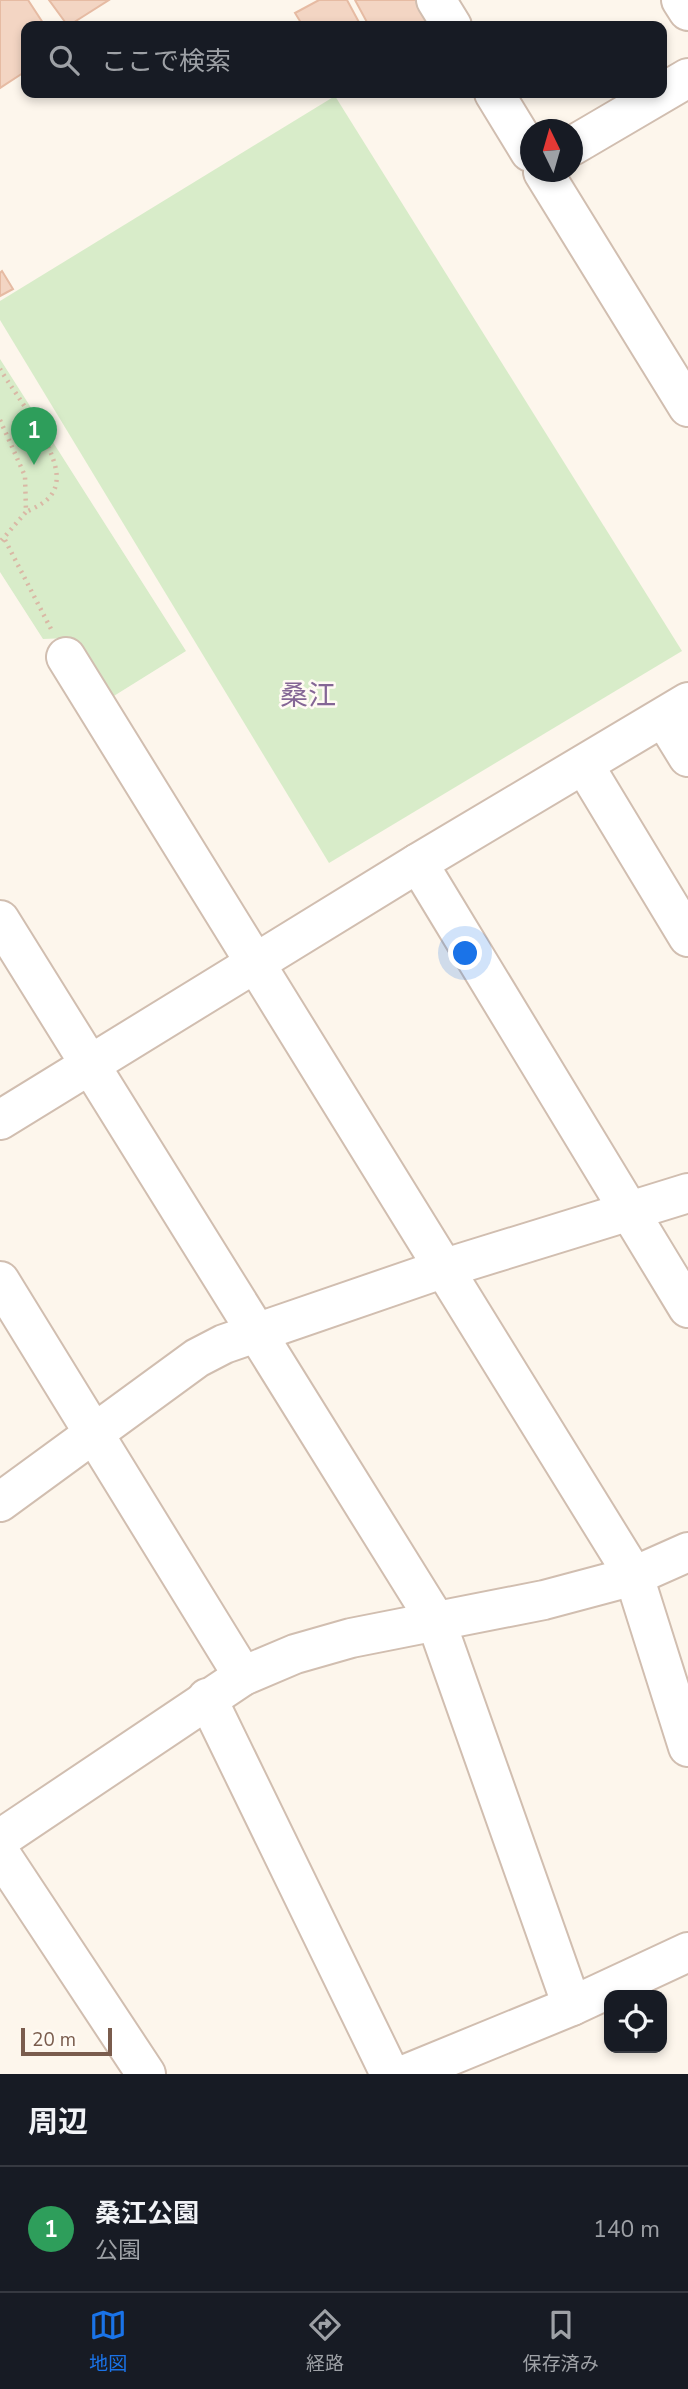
<!DOCTYPE html>
<html lang="ja">
<head>
<meta charset="utf-8">
<style>
  body { margin:0; font-family:"Nunito Sans","Noto Sans JP",sans-serif; background:#20242c; color:#f1f3f6 }
  .controls { position:absolute; right:21px; bottom:21px; display:grid; overflow:hidden; border-radius:14px; box-shadow:0 4px 10px #0003 }
  .controls button { width:63px; height:63px; display:grid; place-items:center; padding:0; border:0; border-bottom:2px solid #363941; background:#171b24; color:#f1f3f6; font:35px sans-serif }
  .compass { position:absolute; left:520px; top:119px; width:63px; height:63px; border-radius:50%; background:#171b24; box-shadow:0 4px 10px #0003; rotate:355deg }
  .scale { position:absolute; left:21px; bottom:18px; width:91px; box-sizing:border-box; padding-left:7px; border:4px solid #7a5c4d; border-top:0; font-size:19px; line-height:24px; white-space:nowrap; color:#7a5c4d; -webkit-text-stroke:5px #fffaf3; paint-order:stroke }
  .you { position:absolute; left:466px; top:954px; width:24px; height:24px; margin:-18px; border:5px solid #fff; border-radius:50%; background:#1a73e8; box-shadow:0 0 0 10px #1a73e833 }
  .badge { display:grid; place-items:center; width:46px; height:46px; border-radius:50%; background:#1a73e8; color:#fff; font-size:23px; font-weight:700 }
  .pin { position:absolute; translate:-50% -58px; filter:drop-shadow(0 2px 4px #0008) }
  .pin::after { content:''; position:absolute; top:37px; width:24px; height:21px; background:inherit; clip-path:polygon(0 0,100% 0,50% 100%) }
  .list { margin:0; padding:0; list-style:none }
  h2 { display:flex; justify-content:space-between; align-items:center; height:91px; margin:0; padding:0 28px; font-size:30px }
  h2 small { font-size:23px; font-weight:400; color:#9ea1a6 }
  .list li { display:grid; grid-template-columns:46px 1fr auto; gap:21px; align-items:center; box-sizing:border-box; height:126px; padding:0 28px; border-top:2px solid #363941 }
  .list b { display:block; font-size:26px; white-space:nowrap }
  .list p { margin:0; font-size:23px; white-space:nowrap; color:#9ea1a6 }
  .list em { font-size:23px; font-style:normal; color:#9ea1a6 }
  .icon { flex:none; width:38px; height:38px; fill:none; stroke:currentColor; stroke-width:2; stroke-linecap:round; stroke-linejoin:round }
  .map { position:relative; flex:none; width:688px; height:2074px; overflow:hidden }
  .search { position:absolute; background:#171b24; box-shadow:0 4px 10px #0003; left:21px; right:21px; top:21px; height:77px; display:flex; align-items:center; gap:18px; box-sizing:border-box; padding:0 24px; border-radius:14px; color:#9ea1a6; font-size:26px }
  .sheet { height:217px; background:#171b24 }
  nav { display:flex; justify-content:space-around; align-items:center; box-sizing:border-box; height:98px; border-top:2px solid #363941; background:#171b24; font-size:19px; color:#9ea1a6 }
  nav a { display:grid; justify-items:center; gap:4px }
  nav .on { color:#1a73e8 }
  .map>svg:first-child { display:block }
  .green { fill:#d8ecc9 }
  .building { fill:#f3d5c3; stroke:#e6bba3; stroke-width:2 }
  .lines { fill:none; stroke-linecap:round; stroke-linejoin:round }
  .minor-casing { stroke:#d1beb0; stroke-width:42 }
  .path { stroke:#d9b8a5; stroke-width:4.5; stroke-dasharray:2 5; stroke-linecap:butt }
  .minor { stroke:#fff; stroke-width:38 }
  .labels { text-anchor:middle; dominant-baseline:central; stroke-width:5; stroke-linejoin:round; paint-order:stroke }
  .quarter-label { font-size:28px; fill:#846695; stroke:#fffaf3 }
</style>
</head>
<body>
<div class="map">
<svg width="688" height="2074" viewBox="0 0 688 2074">
  <rect width="100%" height="100%" fill="#fdf6ec"/>
  <g class="green">
    <polygon points="335,96 682,651 329,863 0,320 0,301"/>
    <polygon points="0,359 186,651 109,699 69,638 43,639 0,572"/>
  </g>
  <g class="building">
    <polygon points="0,0 28,0 45,26 26,26 26,71 0,88"/>
    <polygon points="49,0 109,0 68,26"/>
    <polygon points="319,0 347,0 361,26 303,26 295,13"/>
    <polygon points="355,0 425,0 439,26 369,26"/>
    <polygon points="2,271 13,289 0,296 0,273"/>
  </g>
  <g class="lines">
    <defs>
      <g id="minor">
        <polyline points="436,0 452,26"/>
        <polyline points="681,0 688,11"/>
        <polyline points="494,93 530,152"/>
        <polyline points="572,146 688,78"/>
        <polyline points="543,172 688,407"/>
        <polyline points="66,657 634,1576 688,1747"/>
        <polyline points="664,718 688,757"/>
        <polyline points="584,765 688,937"/>
        <polyline points="418,863 688,1308"/>
        <polyline points="0,920 436,1621 572,2006"/>
        <polyline points="0,1120 418,863 688,702"/>
        <polyline points="0,1281 243,1676"/>
        <polyline points="0,1502 197,1358 224,1344 442,1269 688,1193"/>
        <polyline points="207,1698 390,2074"/>
        <polyline points="0,1839 243,1676 295,1654 351,1638 544,1600 634,1576 688,1552"/>
        <polyline points="0,1853 146,2074"/>
        <polyline points="406,2074 572,2006 688,1952"/>
      </g>
    </defs>
    <use href="#minor" class="minor-casing"/>
    <g class="path">
      <path d="M0 369C16 396 63 454 56 484 53 500 38 506 26 512"/>
      <polyline points="0,420 25,476 26,512 0,542"/>
      <polyline points="5,540 51,629"/>
    </g>
    <use href="#minor" class="minor"/>
  </g>
  <g class="labels">
    <g class="quarter-label">
      <text x="308" y="696">桑江</text>
    </g>
  </g>
</svg>
<div class="controls">
<button><svg class="icon" aria-label="locate" viewBox="0 0 24 24"><circle cx="12" cy="12" r="6"/><path d="M12 2v4M12 18v4M2 12h4M18 12h4"/></svg></button>
</div>
<svg class="compass" viewBox="-18 -18 36 36"><path d="M0-13l5 13h-10z" fill="#e53935"/><path d="M0 13l5-13h-10z" fill="#9ea1a6"/></svg>
<div class="scale">20 m</div>
<div class="you"></div>
<div class="pin badge" style="left:34px;top:465px;background:#2e9e5b">1</div>
<div class="search"><svg class="icon" aria-label="search" viewBox="0 0 24 24"><circle cx="10" cy="10" r="6"/><path d="M15 15l6 6"/></svg>ここで検索</div>
</div>
<section class="sheet">
<h2>周辺<small></small></h2>
<ul class="list">
<li><span class="badge" style="background:#2e9e5b">1</span><div><b>桑江公園</b><p>公園</p></div><em>140 m</em></li>
</ul>
</section>
<nav>
<a class="on"><svg class="icon" aria-label="map" viewBox="0 0 24 24"><path d="M3 6l6-2 6 2 6-2v14l-6 2-6-2-6 2zM9 4v14M15 6v14"/></svg>地図</a>
<a><svg class="icon" aria-label="directions" viewBox="0 0 24 24"><path d="M12 3l9 9-9 9-9-9zM9 14v-3h6M13 9l2 2-2 2"/></svg>経路</a>
<a><svg class="icon" aria-label="saved" viewBox="0 0 24 24"><path d="M7 4h10v16l-5-4-5 4z"/></svg>保存済み</a>
</nav>
</body>
</html>
